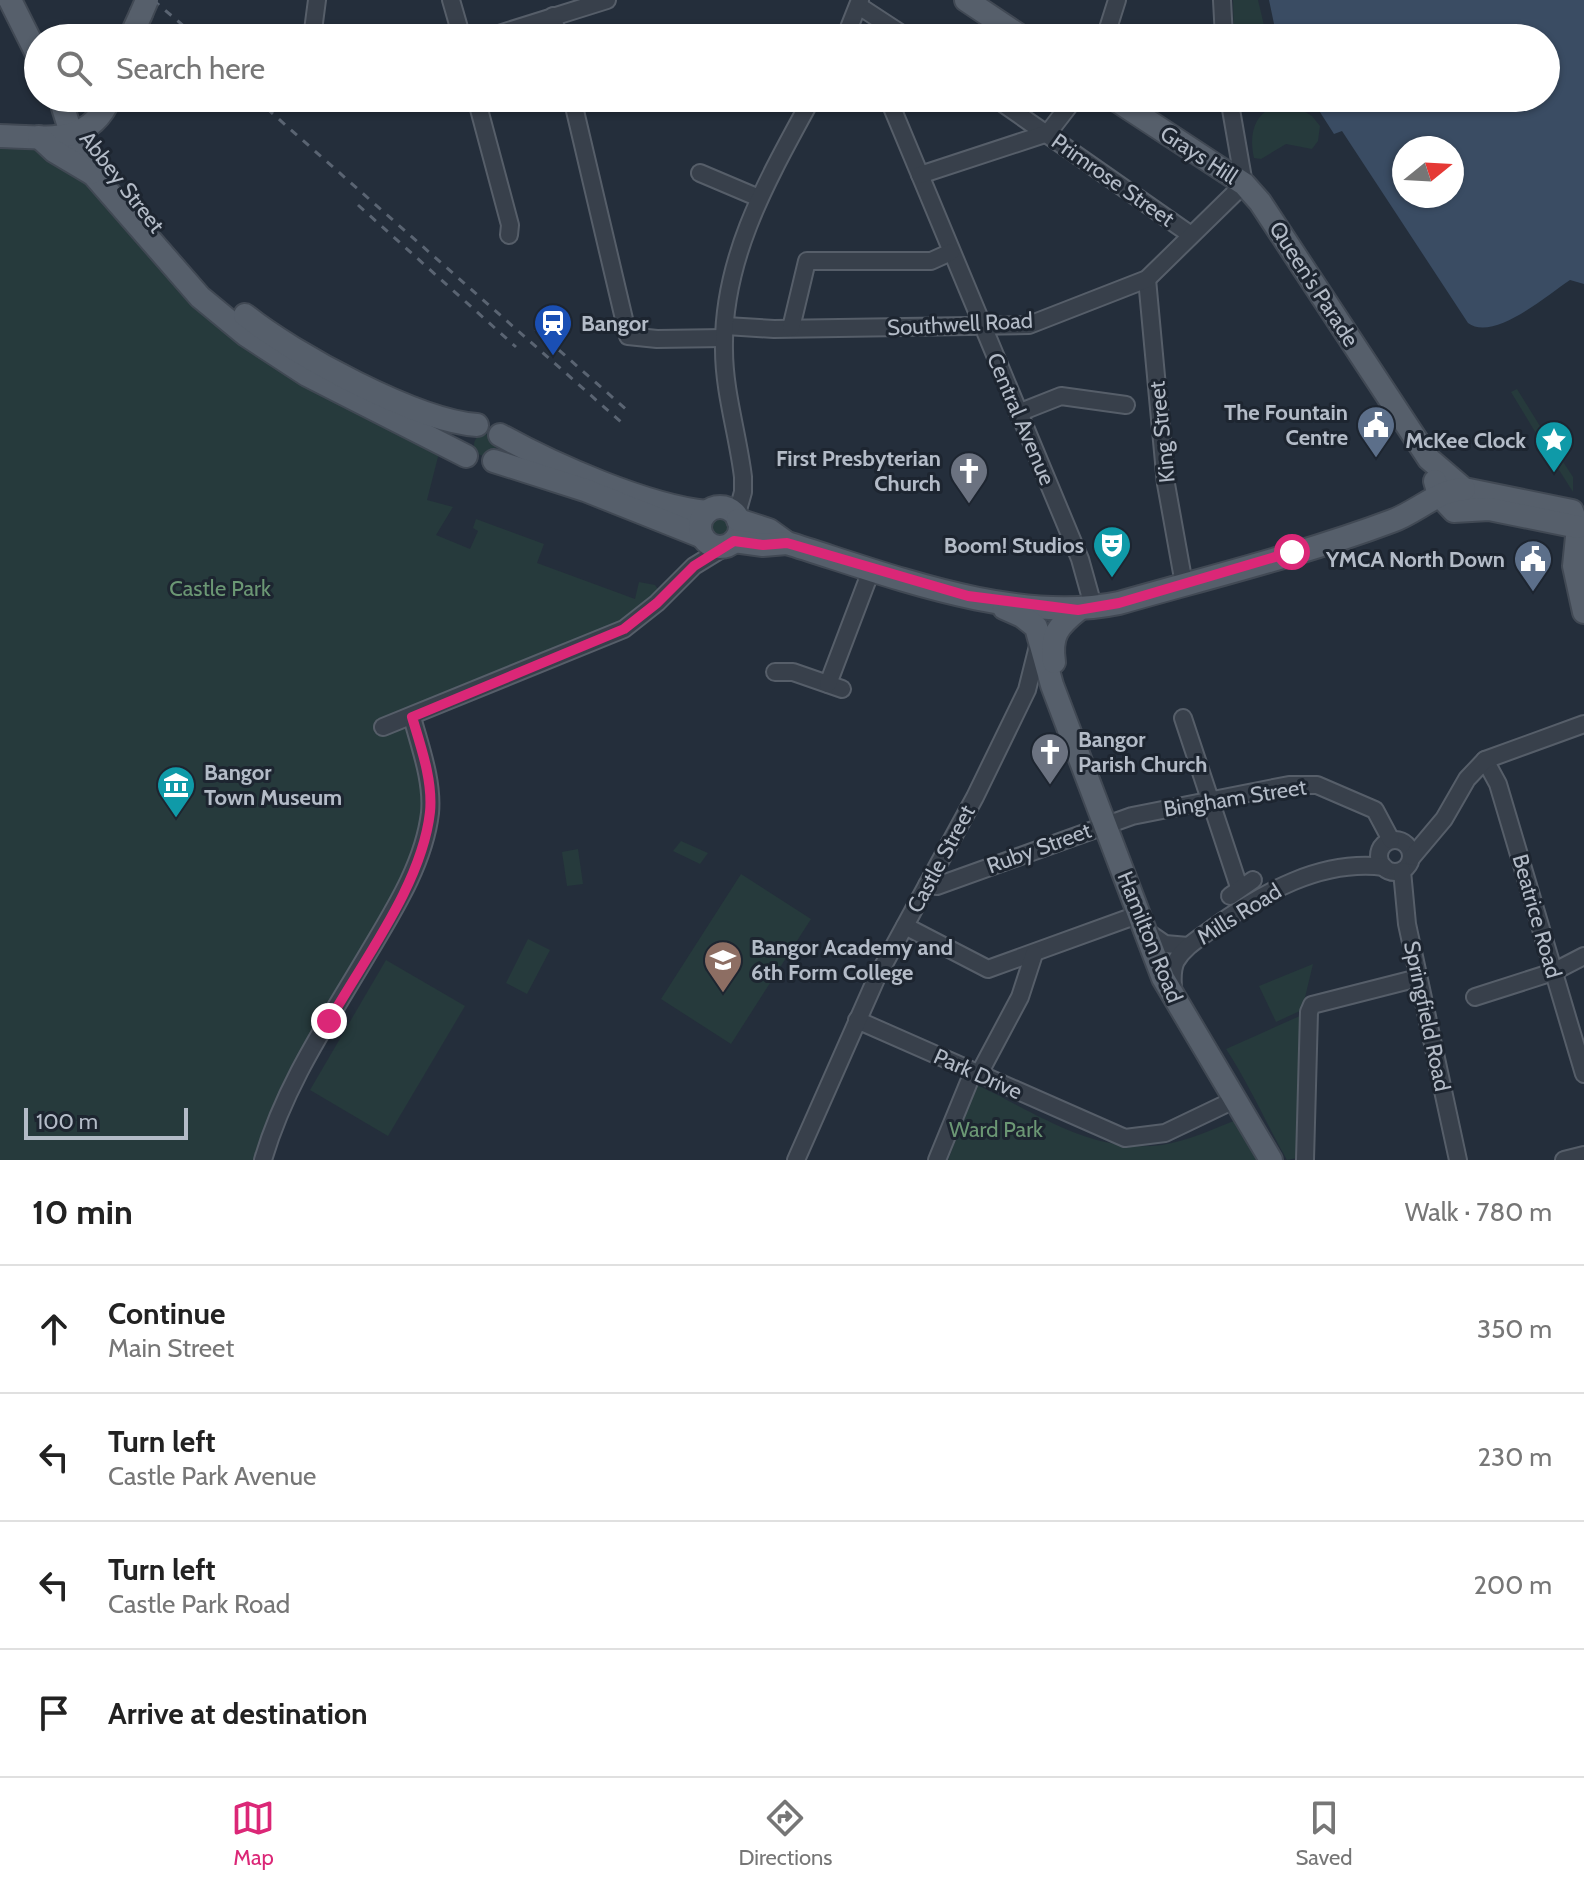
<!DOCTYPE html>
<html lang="en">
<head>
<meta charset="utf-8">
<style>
  body { margin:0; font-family:Cabin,sans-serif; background:#f2f2f2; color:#222 }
  .compass { position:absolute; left:1392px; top:136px; width:72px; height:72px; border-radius:50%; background:#fff; box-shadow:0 2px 6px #0004; rotate:72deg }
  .scale { position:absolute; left:24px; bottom:20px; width:164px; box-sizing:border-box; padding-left:8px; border:4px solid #b3bbc7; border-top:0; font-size:22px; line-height:28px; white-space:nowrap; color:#b3bbc7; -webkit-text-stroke:6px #1d2530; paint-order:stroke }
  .stop { position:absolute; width:24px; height:24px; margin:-18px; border:6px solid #db2777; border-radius:50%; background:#fff }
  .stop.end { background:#db2777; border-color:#fff; box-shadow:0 2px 8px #0008 }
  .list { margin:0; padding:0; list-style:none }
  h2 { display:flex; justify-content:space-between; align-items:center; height:104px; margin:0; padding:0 32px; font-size:34px }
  h2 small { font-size:26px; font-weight:400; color:#767676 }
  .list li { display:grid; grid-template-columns:52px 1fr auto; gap:24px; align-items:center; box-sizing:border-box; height:128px; padding:0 32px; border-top:2px solid #e0e0e0 }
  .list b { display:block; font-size:30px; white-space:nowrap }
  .list p { margin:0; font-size:26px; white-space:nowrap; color:#767676 }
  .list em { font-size:26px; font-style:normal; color:#767676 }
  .icon { flex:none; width:44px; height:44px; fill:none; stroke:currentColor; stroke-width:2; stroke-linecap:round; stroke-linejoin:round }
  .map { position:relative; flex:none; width:1584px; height:1160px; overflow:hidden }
  .search { position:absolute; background:#fff; box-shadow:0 2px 6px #0004; left:24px; right:24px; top:24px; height:88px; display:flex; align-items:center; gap:20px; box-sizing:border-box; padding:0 28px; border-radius:44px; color:#767676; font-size:30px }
  .sheet { height:616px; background:#fff }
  nav { display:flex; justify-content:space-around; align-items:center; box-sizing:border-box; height:112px; border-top:2px solid #e0e0e0; background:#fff; font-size:22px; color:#767676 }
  nav a { display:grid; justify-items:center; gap:4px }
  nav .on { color:#db2777 }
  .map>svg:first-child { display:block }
  .green { fill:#263a3c }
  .water { fill:#3a4c63; fill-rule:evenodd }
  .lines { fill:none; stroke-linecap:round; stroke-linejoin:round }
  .minor-casing { stroke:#565e69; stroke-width:20 }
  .major-casing { stroke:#414954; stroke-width:26 }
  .minor { stroke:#38404b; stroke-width:16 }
  .major { stroke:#565f6b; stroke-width:22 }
  .rail { stroke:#5a6472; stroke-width:3; stroke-dasharray:8 8; stroke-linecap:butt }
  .major-bridge-casing { stroke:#414954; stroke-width:26; stroke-linecap:butt }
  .major-bridge { stroke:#565f6b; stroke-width:22 }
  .route { stroke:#db2777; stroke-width:10 }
  .labels { text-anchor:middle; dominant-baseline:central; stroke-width:6; stroke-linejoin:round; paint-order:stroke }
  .street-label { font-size:22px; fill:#b3bbc7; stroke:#1d2530 }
  .poi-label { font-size:22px; font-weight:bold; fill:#b3bbc7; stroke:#1d2530; text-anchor:end }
  .park-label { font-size:22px; fill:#6b9774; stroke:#1d2530 }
</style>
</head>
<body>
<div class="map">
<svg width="1584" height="1160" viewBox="0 0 1584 1160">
  <rect width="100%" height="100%" fill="#242e3b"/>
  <g class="green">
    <polygon points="1233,0 1258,0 1267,38 1234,38"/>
    <path d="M1292 104 1312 116 1320 126 1318 141 1312 149 1286 144 1261 159 1254 158C1247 127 1259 104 1292 104Z"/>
    <polygon points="0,145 32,149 49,155 81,180 152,255 439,453 427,500 453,507 436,535 470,549 478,531 473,528 476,519 544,544 537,563 635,599 639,582 655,585 660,592 619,626 403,713 421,771 424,805 418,844 392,902 257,1160 0,1160"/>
    <polygon points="1517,389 1543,431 1537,435 1511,392"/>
    <circle cx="485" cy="445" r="11"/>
    <polygon points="1548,439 1573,477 1573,492 1542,443"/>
    <circle cx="720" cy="528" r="10"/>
    <polygon points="681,841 708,853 700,864 673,851"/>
    <polygon points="578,849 583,884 567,886 562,852"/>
    <polygon points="741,874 811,919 731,1044 661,999"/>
    <polygon points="528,939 550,950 527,994 506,983"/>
    <polygon points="386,960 465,1006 388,1136 310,1090"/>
    <polygon points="1313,964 1302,1010 1276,1022 1259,986"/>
    <path d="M1302 1015 1297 1158 1287 1160C1266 1123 1248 1082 1226 1049Z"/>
    <path d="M977 1085C1037 1113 1092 1154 1162 1145 1188 1141 1215 1128 1239 1119L1264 1160H948Z"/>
  </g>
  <path class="water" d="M1269 0H1584V284L1570 280C1546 296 1493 342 1468 323L1342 131 1334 134 1311 98H1546V38H1277ZM1404 148H1452V196H1404Z"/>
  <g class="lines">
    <defs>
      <g id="minor">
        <polyline points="451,0 462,38"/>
        <polyline points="1222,0 1224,38"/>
        <polyline points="859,6 908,38"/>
        <polyline points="553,16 558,38"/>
        <polyline points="283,36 309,38"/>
        <polyline points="312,38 317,0"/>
        <polyline points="486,38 607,0"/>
        <polyline points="845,38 860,0"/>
        <polyline points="1105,38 1117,0"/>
        <polyline points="476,98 510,225 509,235"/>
        <polyline points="572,98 628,336 657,339 724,338"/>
        <polyline points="888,98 1080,559 1092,602 1090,609"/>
        <polyline points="995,98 1191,235"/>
        <polyline points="700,173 759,198"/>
        <polyline points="920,175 1048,133 1075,98"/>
        <polyline points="1147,279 1166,484 1184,584"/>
        <polyline points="726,326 774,329 1029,325 1147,279 1244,184 1229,98"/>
        <polyline points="791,328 807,261 931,261 951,252"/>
        <polyline points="1018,413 1061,396 1126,405"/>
        <path d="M736 517 743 492V477C738 435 724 392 724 350 722 257 769 177 812 98"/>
        <polyline points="775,672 793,672 842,689"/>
        <polyline points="828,684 872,568"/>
        <polyline points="1183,718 1239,887"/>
        <polyline points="383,727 624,629 657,603 694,566 725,547"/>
        <polyline points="1485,760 1498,784 1584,1074"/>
        <circle cx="1395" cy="856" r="16"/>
        <polyline points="1412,857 1444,819 1467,779 1485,760 1584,724"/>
        <polyline points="1402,871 1407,924 1458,1160"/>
        <polyline points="927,885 937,886 1132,816 1289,785 1317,785 1375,810 1391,840"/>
        <polyline points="1230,896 1253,880"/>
        <polyline points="905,926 988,969 1140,914"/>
        <polyline points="1146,931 1165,944 1188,946"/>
        <path d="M1173 991C1173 980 1171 971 1176 961 1185 946 1200 938 1213 928 1262 893 1321 859 1384 867"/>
        <polyline points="1475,997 1553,972 1584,956"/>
        <polyline points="857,1020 1125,1138 1165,1133 1234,1100"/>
        <polyline points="979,1074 1020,997 1034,954"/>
        <path d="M263 1160C285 1084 329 1020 369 952 394 910 424 863 430 813 433 781 420 747 412 717"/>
        <polyline points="796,1160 876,979 975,797 1027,690 1038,646"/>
        <polyline points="937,1160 973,1072"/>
        <polyline points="1305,1160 1309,1012 1312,1005 1418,978"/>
        <polyline points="1564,1160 1584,1155"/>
      </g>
      <g id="major">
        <polyline points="10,0 38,56"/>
        <polyline points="966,0 1023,38"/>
        <polyline points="130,38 141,14"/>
        <polyline points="60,98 72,136 92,173 200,297 246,335 307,375 466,456"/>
        <polyline points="1113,98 1244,184 1260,202 1429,459 1464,489 1572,511 1578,527 1574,566 1584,612"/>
        <path d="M0 136C45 137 89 147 110 98"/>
        <polyline points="39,137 54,151 91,173"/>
        <path d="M245 315C293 354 417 421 477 425"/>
        <path d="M500 435C554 465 647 506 707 512"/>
        <polyline points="494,461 585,490 703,537"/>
        <polyline points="1435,481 1439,495 1454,511 1489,509 1578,527"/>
        <circle cx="720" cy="527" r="20"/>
        <path d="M738 520 769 530 787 543C887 574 1014 625 1119 603 1210 577 1304 554 1392 521 1417 512 1438 490 1464 489"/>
        <polyline points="734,541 763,545 787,543"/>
        <polyline points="1004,608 1022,616 1036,627 1052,685 1163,978 1271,1160"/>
        <path d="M1054 662C1050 635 1058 626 1078 610"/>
      </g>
    </defs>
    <use href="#minor" class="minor-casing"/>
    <use href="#major" class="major-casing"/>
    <use href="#minor" class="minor"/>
    <use href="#major" class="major"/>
    <g class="rail">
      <polyline points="153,0 198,38"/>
      <polyline points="255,98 621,422"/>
      <polyline points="358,205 516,347"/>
      <polyline points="535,329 628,411"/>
    </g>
    <defs>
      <polyline id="major-bridge" points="141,14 147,0"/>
    </defs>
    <use href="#major-bridge" class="major-bridge-casing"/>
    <use href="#major-bridge" class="major-bridge"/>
  </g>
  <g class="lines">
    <path class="route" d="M329 1021C364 959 422 884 430 812 433 781 421 747 412 717L624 629 657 603 694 566 734 541 763 545 787 543 968 596 1078 610 1119 603 1292 552"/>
  </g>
  <defs>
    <symbol id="station-pin" viewBox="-11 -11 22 30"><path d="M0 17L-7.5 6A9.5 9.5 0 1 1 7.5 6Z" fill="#1a4fb4" stroke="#1d2530"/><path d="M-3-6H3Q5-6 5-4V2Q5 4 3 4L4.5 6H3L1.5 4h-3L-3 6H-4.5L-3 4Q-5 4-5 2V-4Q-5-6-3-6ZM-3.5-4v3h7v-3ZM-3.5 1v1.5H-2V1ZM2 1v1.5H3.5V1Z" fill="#fff"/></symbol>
    <symbol id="civic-pin" viewBox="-11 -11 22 30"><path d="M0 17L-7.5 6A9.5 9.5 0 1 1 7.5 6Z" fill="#5c6f8a" stroke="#1d2530"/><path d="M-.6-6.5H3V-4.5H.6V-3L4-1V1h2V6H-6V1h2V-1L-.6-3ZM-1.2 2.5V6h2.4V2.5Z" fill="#fff"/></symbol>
    <symbol id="sight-pin" viewBox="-11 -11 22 30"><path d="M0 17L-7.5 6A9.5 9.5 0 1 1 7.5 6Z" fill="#0f9aa8" stroke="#1d2530"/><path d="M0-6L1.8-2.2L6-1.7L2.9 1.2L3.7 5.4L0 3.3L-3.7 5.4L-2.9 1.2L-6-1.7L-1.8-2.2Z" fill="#fff"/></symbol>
    <symbol id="church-pin" viewBox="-11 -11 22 30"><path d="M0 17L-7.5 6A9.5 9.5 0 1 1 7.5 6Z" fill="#6b7280" stroke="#1d2530"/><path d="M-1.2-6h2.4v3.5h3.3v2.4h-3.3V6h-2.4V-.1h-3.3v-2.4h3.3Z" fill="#fff"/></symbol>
    <symbol id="theatre-pin" viewBox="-11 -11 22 30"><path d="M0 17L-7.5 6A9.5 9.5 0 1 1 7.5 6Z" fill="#0f9aa8" stroke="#1d2530"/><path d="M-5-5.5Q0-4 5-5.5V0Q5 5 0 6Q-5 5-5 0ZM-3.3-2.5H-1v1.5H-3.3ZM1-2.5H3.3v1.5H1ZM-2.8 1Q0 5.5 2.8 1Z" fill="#fff"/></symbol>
    <symbol id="museum-pin" viewBox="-11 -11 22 30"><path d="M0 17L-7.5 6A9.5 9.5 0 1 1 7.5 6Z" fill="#0f9aa8" stroke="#1d2530"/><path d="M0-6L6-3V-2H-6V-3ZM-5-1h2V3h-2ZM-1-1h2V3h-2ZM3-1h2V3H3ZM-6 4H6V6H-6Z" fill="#fff"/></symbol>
    <symbol id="school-pin" viewBox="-11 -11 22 30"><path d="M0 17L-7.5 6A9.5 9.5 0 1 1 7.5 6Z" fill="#8d6e63" stroke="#1d2530"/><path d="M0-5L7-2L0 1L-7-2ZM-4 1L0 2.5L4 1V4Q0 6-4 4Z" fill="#fff"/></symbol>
  </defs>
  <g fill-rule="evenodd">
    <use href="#station-pin" x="531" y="301" width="44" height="60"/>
    <use href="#civic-pin" x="1354" y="403" width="44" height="60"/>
    <use href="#sight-pin" x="1532" y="418" width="44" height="60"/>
    <use href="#church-pin" x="947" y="449" width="44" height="60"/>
    <use href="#theatre-pin" x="1090" y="523" width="44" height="60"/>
    <use href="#civic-pin" x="1511" y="537" width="44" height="60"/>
    <use href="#church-pin" x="1028" y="730" width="44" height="60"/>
    <use href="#museum-pin" x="154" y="763" width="44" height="60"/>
    <use href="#school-pin" x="701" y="938" width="44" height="60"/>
  </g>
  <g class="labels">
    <g class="street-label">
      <text transform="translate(1199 155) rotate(33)">Grays Hill</text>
      <text transform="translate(1113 180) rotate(35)">Primrose Street</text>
      <text transform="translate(122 182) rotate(52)">Abbey Street</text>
      <text transform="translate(1314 284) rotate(57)">Queen's Parade</text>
      <text transform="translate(960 324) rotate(-3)">Southwell Road</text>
      <text transform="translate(1021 419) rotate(67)">Central Avenue</text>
      <text transform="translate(1162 432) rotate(-96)">King Street</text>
      <text transform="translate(1235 798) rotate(-9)">Bingham Street</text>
      <text transform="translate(1039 848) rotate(-20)">Ruby Street</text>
      <text transform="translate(941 859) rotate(-62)">Castle Street</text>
      <text transform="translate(1239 914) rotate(-32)">Mills Road</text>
      <text transform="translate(1537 916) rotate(74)">Beatrice Road</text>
      <text transform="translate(1150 937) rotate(68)">Hamilton Road</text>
      <text transform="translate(1427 1016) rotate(78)">Springfield Road</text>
      <text transform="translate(978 1074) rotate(24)">Park Drive</text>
    </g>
    <g class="poi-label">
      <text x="581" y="323" text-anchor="start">Bangor</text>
      <text x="1348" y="412">The Fountain<tspan x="1348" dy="25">Centre</tspan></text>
      <text x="1526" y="440">McKee Clock</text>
      <text x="941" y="458">First Presbyterian<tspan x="941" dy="25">Church</tspan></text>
      <text x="1084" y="545">Boom! Studios</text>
      <text x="1505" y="559">YMCA North Down</text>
      <text x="1078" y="739" text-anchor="start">Bangor<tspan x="1078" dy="25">Parish Church</tspan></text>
      <text x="204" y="772" text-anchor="start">Bangor<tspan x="204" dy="25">Town Museum</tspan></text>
      <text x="751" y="947" text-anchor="start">Bangor Academy and<tspan x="751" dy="25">6th Form College</tspan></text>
    </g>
    <g class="park-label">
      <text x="220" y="588">Castle Park</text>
      <text x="996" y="1129">Ward Park</text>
    </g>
  </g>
</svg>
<svg class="compass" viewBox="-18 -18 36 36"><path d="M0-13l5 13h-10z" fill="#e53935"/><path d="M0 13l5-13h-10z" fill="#767676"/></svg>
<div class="scale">100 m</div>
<div class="stop" style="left:1292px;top:552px"></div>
<div class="stop end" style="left:329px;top:1021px"></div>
<div class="search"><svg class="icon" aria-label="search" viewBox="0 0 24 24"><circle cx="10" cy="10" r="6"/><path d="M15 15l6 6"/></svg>Search here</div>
</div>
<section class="sheet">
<h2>10 min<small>Walk · 780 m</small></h2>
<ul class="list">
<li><svg class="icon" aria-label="ahead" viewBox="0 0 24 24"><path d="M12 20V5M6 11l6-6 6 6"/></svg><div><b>Continue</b><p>Main Street</p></div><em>350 m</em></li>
<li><svg class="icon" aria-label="left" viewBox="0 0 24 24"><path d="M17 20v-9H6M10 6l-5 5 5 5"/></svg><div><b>Turn left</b><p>Castle Park Avenue</p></div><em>230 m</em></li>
<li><svg class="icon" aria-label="left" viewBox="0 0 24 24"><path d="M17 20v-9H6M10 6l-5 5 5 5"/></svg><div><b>Turn left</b><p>Castle Park Road</p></div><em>200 m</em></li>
<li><svg class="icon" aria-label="arrive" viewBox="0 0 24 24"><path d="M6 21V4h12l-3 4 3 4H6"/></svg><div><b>Arrive at destination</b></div></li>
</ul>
</section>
<nav>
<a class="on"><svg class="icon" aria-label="map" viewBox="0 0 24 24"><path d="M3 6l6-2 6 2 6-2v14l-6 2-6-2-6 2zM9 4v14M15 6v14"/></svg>Map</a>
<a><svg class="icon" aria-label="directions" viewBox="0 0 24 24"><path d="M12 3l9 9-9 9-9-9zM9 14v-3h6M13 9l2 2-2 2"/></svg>Directions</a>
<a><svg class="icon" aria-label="saved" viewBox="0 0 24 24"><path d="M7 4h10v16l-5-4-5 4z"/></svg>Saved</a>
</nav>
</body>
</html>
